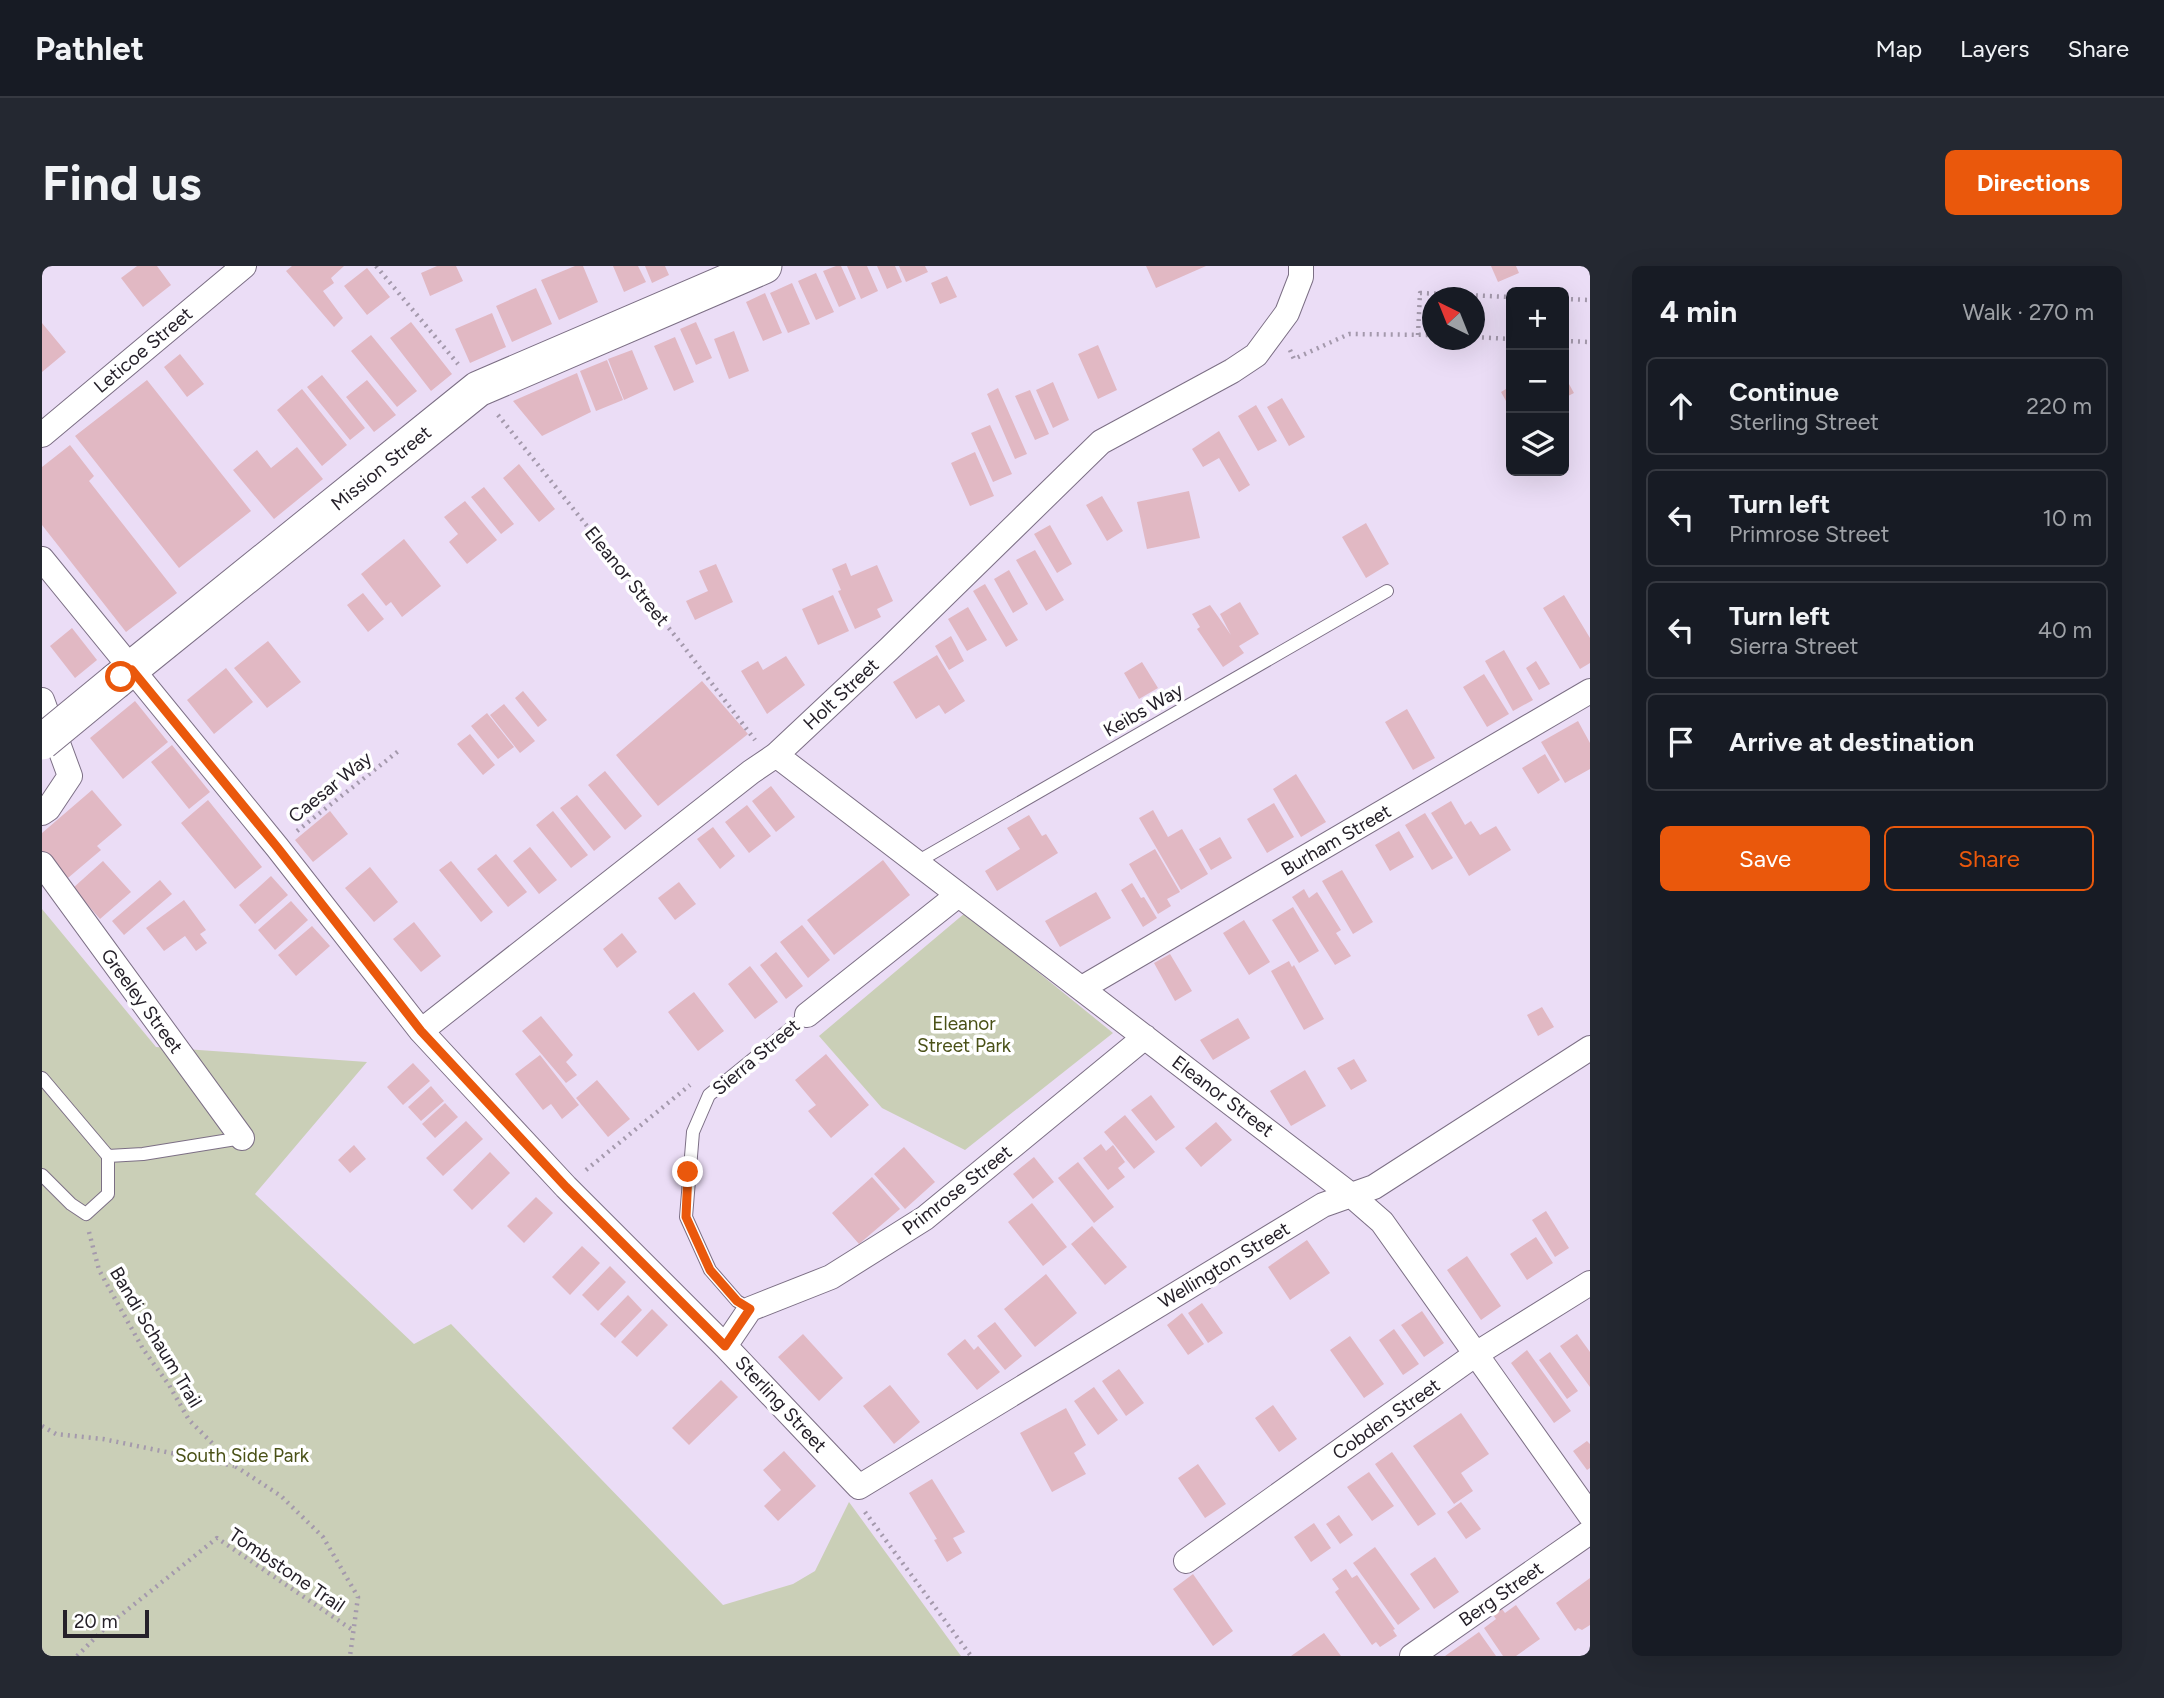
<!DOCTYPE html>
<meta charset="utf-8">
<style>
:root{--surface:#171b24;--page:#242831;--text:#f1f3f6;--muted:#9ea1a6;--line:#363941;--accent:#ea580c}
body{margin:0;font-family:Figtree,sans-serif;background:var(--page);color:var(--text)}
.controls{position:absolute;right:21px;top:21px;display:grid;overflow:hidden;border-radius:10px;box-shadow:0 7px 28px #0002}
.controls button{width:63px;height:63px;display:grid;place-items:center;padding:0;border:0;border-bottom:2px solid var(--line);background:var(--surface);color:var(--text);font:35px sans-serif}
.compass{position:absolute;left:1380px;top:21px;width:63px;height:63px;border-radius:50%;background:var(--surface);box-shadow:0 7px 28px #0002;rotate:317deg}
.scale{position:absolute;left:21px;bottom:18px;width:86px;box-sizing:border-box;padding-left:7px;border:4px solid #252029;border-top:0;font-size:19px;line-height:24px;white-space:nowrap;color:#252029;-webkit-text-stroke:5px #fff;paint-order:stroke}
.stop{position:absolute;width:21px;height:21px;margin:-16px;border:5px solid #ea580c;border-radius:50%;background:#fff}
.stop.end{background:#ea580c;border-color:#fff;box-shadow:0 2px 7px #0008}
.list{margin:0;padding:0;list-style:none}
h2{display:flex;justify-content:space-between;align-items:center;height:91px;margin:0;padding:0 28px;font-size:30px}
h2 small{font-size:23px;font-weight:400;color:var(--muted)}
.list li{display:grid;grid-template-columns:46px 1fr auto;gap:21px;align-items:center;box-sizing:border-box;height:98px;margin:0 14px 14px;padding:0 14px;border:2px solid var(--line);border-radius:10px}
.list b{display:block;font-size:26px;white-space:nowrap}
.list p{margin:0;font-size:23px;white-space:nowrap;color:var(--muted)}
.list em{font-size:23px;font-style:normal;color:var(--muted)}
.actions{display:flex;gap:14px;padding:21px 28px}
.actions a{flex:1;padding:16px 0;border:2px solid var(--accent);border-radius:10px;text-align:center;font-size:24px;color:var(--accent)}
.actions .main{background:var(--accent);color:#fff}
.icon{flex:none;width:38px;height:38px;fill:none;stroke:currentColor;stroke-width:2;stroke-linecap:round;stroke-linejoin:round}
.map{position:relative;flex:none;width:1548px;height:1390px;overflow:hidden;border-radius:10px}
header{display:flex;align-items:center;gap:42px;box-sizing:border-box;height:98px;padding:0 35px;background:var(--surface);border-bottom:2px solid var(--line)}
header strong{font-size:33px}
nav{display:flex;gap:38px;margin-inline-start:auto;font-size:24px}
.intro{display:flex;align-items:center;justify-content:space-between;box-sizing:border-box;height:168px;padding:0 42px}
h1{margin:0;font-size:49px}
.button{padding:18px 32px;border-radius:10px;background:var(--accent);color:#fff;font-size:24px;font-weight:700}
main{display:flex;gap:42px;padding:0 42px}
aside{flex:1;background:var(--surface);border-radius:10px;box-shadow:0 7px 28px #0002}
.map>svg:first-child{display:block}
.green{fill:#cacfb7}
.building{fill:#e1b8c3}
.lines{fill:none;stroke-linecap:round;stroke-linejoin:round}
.lane-casing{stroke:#7c6f85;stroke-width:14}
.street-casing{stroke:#7c6f85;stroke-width:26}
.secondary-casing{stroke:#7c6f85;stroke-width:37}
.path{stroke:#a499ac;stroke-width:4.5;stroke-dasharray:2 5;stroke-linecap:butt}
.lane{stroke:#fff;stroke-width:12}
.street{stroke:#fff;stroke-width:24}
.secondary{stroke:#fff;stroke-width:35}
.secondary-bridge-casing{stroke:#7c6f85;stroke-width:37;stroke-linecap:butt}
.secondary-bridge{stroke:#fff;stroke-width:35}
.route{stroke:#ea580c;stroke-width:9}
.labels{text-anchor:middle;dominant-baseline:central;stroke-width:7;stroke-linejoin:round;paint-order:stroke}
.street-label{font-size:19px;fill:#252029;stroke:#fff}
.park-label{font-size:19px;fill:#4a5117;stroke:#fff}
</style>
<header>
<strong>Pathlet</strong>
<nav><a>Map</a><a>Layers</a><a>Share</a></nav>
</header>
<div class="intro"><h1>Find us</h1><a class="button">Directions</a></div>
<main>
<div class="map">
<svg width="1548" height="1390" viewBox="0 0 1548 1390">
<rect width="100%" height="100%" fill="#ebddf6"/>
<path class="green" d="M0,643L114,781L325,796L213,928L372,1078L409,1058L681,1339L751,1318L773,1305L807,1236L919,1390H0Z
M923,647L1071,767L923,884L840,842L777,770Z"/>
<path class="building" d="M95,0H115L129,19L101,41L79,12Z
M250,0H302L289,12L292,17L281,25L301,52L292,61L244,5Z
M395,0H414L421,15L388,30L379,7Z
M533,0H541L556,36L517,54L499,14Z
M571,0H596L604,16L582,26Z
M603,0H623L627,9L610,17Z
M794,0H799L814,33L797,41L781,5Z
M805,0H825L836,25L819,33Z
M835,0H853L860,16L845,23Z
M857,0H883L886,6L864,16Z
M1104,0H1164L1114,22Z
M1449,0H1474L1477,7L1456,16Z
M325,2L348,31L325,49L302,20Z
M774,7L792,46L774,54L756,15Z
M905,10L915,31L898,38L889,17Z
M750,17L768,58L746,67L728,27Z
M494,22L510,58L470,76L454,40Z
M723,27L740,67L721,75L704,36Z
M450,47L464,81L428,97L413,63Z
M369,56L410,108L389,125L348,72Z
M654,56L670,92L654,99L638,63Z
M0,57L24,86L0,106Z
M692,65L707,105L687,113L672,73Z
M329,69L375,125L355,141L309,85Z
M633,71L652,116L632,125L612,80Z
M1056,79L1075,124L1056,133L1036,88Z
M590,84L606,123L582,134L566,93Z
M138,88L162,118L145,131L122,101Z
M565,94L581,134L554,145L538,105Z
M535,107L549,146L500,170L471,135Z
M280,109L323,162L308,174L265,121Z
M1522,109L1532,127L1522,132Z
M105,114L209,245L137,302L33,170Z
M325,114L354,149L332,166L304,131Z
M1011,116L1027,154L1011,162L994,124Z
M1469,120V144L1459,126Z
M956,122L985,188L973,193L945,128Z
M260,123L305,179L280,200L235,144Z
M988,124L1007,168L993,174L973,130Z
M1240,132L1263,171L1247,180L1225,141Z
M1214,139L1235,175L1216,185L1196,150Z
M948,159L970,208L951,216L929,167Z
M1177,165L1208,219L1197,226L1177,192L1161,201L1150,183Z
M28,179L52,210L47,215L135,327L84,366L0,259V201Z
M255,181L281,213L232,253L191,204L215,184L229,202Z
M933,186L952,230L928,240L909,197Z
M477,198L513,243L497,256L461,212Z
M442,221L472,258L459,268L429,231Z
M1147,225L1158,272L1105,283L1095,236Z
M1060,230L1081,265L1065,275L1044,239Z
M423,235L455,274L425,298L407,276L416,268L402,251Z
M1324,257L1347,298L1324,312L1300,271Z
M1008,259L1030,298L1015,307L992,268Z
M362,273L399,320L360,351L349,336L344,340L319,308Z
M993,284L1022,334L1004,345L974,294Z
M804,297L809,310L835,299L851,335L835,343L839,351L813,363L796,325L799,324L790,303Z
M674,298L691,336L653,354L644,335L666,325L657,305Z
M967,304L986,338L971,347L952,313Z
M943,318L976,374L964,381L931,325Z
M321,327L342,353L326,366L305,339Z
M791,329L807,365L776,379L760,343Z
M1522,329L1548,372V397L1538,403L1501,342Z
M1198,336L1217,368L1197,380L1202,387L1181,401L1155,363L1158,361L1150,348L1168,339L1189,369L1178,348Z
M926,341L945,374L925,385L906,353Z
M30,362L55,394L33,412L8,380Z
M909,370L922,395L907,404L893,380Z
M226,375L259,416L225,442L192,402Z
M1462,384L1491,434L1471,445L1443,395Z
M895,389L923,435L903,448L897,439L874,453L851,416Z
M744,390L763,419L725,448L699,405L716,395L721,404Z
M1494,395L1508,418L1497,424L1484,402Z
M1100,396L1116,422L1097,433L1082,407Z
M184,402L211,436L172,468L145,434Z
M1442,408L1467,448L1445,461L1421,421Z
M660,415L706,468L616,540L574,489Z
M481,425L505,454L496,461L473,432Z
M93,435L126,476L81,513L48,472Z
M462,438L493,475L478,487L448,449Z
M1365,443L1393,492L1371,504L1343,456Z
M445,447L472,481L456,493L429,460Z
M1536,455L1548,477V503L1523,517L1499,476Z
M428,468L453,499L441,509L415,478Z
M130,479L168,526L147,543L109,496Z
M1503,488L1518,514L1496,528L1480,502Z
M563,505L600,550L583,564L546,519Z
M1254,508L1284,556L1259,571L1231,523Z
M729,520L753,551L734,566L710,535Z
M50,524L80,559L55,580L59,584L20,617L0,593V567Z
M535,529L569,571L552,585L518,542Z
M166,534L220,601L193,623L139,557Z
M1409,535L1423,559L1429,555L1438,569L1454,560L1469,584L1427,610L1389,547Z
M1232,537L1252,571L1225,587L1205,553Z
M705,539L729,570L707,587L683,556Z
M1111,544L1126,571L1140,563L1166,608L1139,624L1097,552Z
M288,545L306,568L271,596L253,574Z
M511,545L546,589L529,602L494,559Z
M1383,547L1411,592L1390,604L1363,559Z
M987,549L1000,570L1004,568L1016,587L955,625L943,605L978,583L965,562Z
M671,561L693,590L678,603L655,573Z
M1357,565L1372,591L1348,605L1333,579Z
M1178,571L1190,592L1169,604L1157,583Z
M488,581L515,614L497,628L471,595Z
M1113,583L1138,626L1125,633L1129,640L1116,648L1087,598Z
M454,588L485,626L466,641L435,603Z
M841,594L868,629L792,689L765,654Z
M61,595L89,626L58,653L31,622Z
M409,595L451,646L439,656L397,604Z
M328,601L356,636L332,656L303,622Z
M1300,604L1331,656L1311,668L1280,615Z
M229,610L246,629L213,658L197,639Z
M118,614L130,628L82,669L70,655Z
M637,616L654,638L633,654L616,632Z
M1090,617L1099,632L1102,631L1115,652L1101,661L1079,624Z
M1262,623L1267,632L1275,626L1299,664L1294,667L1309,690L1293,699L1250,631Z
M1054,626L1069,652L1018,681L1003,655Z
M142,634L164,664L158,668L165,677L154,685L143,670L122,685L104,662Z
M249,635L266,654L233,684L216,664Z
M1251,641L1277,685L1257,697L1230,654Z
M1202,654L1228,696L1207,709L1181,667Z
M372,656L399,690L379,706L351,673Z
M760,659L788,694L766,712L738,676Z
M270,660L288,680L254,710L236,689Z
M580,667L595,686L575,702L561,683Z
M734,686L761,720L744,733L718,699Z
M1128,688L1150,725L1133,735L1112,697Z
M1247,695L1250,701L1252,699L1282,753L1262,764L1229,705Z
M708,700L736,736L713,753L686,718Z
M652,726L682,765L656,785L626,746Z
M1500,741L1512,761L1496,770L1485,749Z
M499,750L531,789L524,796L535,809L524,817L480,765Z
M1196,752L1208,772L1171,794L1158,774Z
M784,788L827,839L789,872L766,845L774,839L753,814Z
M498,789L537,839L520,853L509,838L501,844L473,808Z
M1312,793L1325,815L1309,824L1295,802Z
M371,797L388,815L361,839L345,821Z
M1263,804L1284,840L1249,860L1228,825Z
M555,814L588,853L566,871L534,832Z
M389,820L402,835L379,855L366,841Z
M1109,829L1133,861L1114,875L1089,844Z
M403,837L416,851L393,872L380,858Z
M1083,849L1113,886L1092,903L1062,866Z
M424,855L441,873L401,910L384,892Z
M1174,856L1190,874L1159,901L1143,882Z
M1059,878L1064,885L1071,879L1083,896L1076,902L1083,911L1066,924L1041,892Z
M312,879L324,893L308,907L296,894Z
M862,881L893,916L863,943L832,908Z
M448,886L468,907L430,944L411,924Z
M992,891L1012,916L991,933L971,908Z
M1036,896L1072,941L1052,957L1016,912Z
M830,911L858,943L817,978L790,947Z
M494,931L511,947L482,977L465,960Z
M990,937L1025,981L1001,1000L966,956Z
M1504,945L1527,982L1513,991L1490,954Z
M1050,960L1085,1001L1063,1019L1029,978Z
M1494,971L1511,997L1485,1014L1468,988Z
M1265,974L1288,1007L1248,1034L1226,1001Z
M540,980L558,997L528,1029L510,1011Z
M1425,990L1459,1040L1439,1054L1405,1004Z
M568,1000L584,1016L556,1045L540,1029Z
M1004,1008L1035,1047L993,1081L962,1043Z
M586,1029L600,1044L573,1072L558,1058Z
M1160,1037L1181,1067L1166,1077L1146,1047Z
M610,1043L626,1059L595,1091L579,1076Z
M1380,1045L1402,1077L1382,1091L1359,1059Z
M1140,1047L1162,1078L1146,1089L1125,1059Z
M953,1056L980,1090L963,1104L935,1070Z
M1352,1063L1377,1098L1361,1109L1337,1074Z
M761,1068L801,1112L777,1135L736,1091Z
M1535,1068L1548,1086V1121L1518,1080Z
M1308,1070L1342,1118L1322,1132L1288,1084Z
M923,1073L932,1084L936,1080L958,1106L935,1124L905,1088Z
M1485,1084L1529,1145L1512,1157L1469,1097Z
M1508,1086L1536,1125L1525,1133L1497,1094Z
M1077,1103L1102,1137L1084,1150L1060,1115Z
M679,1114L696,1131L647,1179L630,1162Z
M848,1119L878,1156L852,1178L821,1140Z
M1052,1121L1076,1154L1056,1169L1032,1135Z
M1231,1139L1255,1173L1237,1186L1213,1152Z
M1024,1142L1044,1179L1032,1187L1044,1208L1010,1226L978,1167Z
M1419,1147L1447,1188L1419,1207L1431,1225L1412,1238L1371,1180Z
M1545,1175L1548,1178V1202L1545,1204L1531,1185Z
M742,1185L774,1220L736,1255L722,1240L739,1224L721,1204Z
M1350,1186L1394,1248L1376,1260L1333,1198Z
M1156,1198L1184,1238L1163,1252L1136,1212Z
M1327,1206L1352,1240L1330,1255L1305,1221Z
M890,1213L923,1266L911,1272L920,1287L905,1296L892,1274L895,1273L867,1227Z
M1419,1236L1439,1263L1424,1273L1405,1246Z
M1297,1249L1311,1269L1298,1278L1284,1258Z
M1272,1257L1289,1282L1269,1296L1252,1271Z
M1333,1281L1378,1343L1356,1359L1311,1297Z
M1393,1291L1417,1326L1392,1343L1368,1308Z
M1304,1303L1310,1312L1315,1309L1353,1363L1351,1364L1355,1370L1338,1381L1334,1376L1330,1379L1293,1326L1297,1323L1290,1313Z
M1151,1308L1191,1365L1171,1380L1131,1323Z
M1548,1312V1359L1540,1364L1536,1362L1533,1365L1514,1337Z
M1474,1339L1498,1373L1474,1390H1461L1442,1362L1454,1353L1451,1349L1460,1343L1463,1347Z
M1437,1366L1454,1390H1403Z
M1282,1367L1299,1390H1249Z"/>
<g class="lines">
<g class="lane-casing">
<path id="lane" d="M875,596L1345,325
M0,812L66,890V928L44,948L29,938L0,909
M66,890L101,888L200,872
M708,1043L695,1035L668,1004L644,951L651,866L667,829L765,749"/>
</g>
<g class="street-casing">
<path id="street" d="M0,169L202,0
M0,293L235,581L379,765L524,921L683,1080L817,1221L1281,939L1332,921L1548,782
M0,434L28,510L6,543L0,547
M734,489L1309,929L1340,956L1548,1249
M0,598L200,872
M1040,722L1548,425
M765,749L916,629
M379,765L709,506L734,489L847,383L1059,176L1190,105L1214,89L1245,47L1259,11V0
M683,1080L708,1043L789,1011L883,952L1103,771
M1144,1295L1434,1088L1548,1017
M1370,1390L1548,1266"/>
</g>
<g class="secondary-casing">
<path id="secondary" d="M74,415L436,123L722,0"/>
</g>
<path class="path" d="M334,0L416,98
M1522,33L1548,34
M1376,69L1378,27L1469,31
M1433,71L1469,73
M1522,75L1548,76
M1248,84L1252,93L1307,68L1391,69
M456,149L642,381L713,474
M255,565L359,483
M544,904L648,819
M47,966L57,1004L101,1083L127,1119L147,1154L193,1200L239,1230L281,1271L316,1331L308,1390
M0,1160L14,1168L61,1173L192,1200
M823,1246L929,1390
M35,1390L65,1360L175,1272L312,1365"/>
<use href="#lane" class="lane"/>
<use href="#street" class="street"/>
<use href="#secondary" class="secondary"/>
<g class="secondary-bridge-casing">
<path id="secondary-bridge" d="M0,476L74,415"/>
</g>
<use href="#secondary-bridge" class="secondary-bridge"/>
</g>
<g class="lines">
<path class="route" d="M79,411L90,404L235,581L379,765L524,921L683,1080L708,1043L695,1035L668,1004L644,951L646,906"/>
</g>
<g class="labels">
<g class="street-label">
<text transform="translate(101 84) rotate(-40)">Leticoe Street</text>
<text transform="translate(339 202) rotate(-39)">Mission Street</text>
<text transform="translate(585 310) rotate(51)">Eleanor Street</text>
<text transform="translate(799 428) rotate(-43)">Holt Street</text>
<text transform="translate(1101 444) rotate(-30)">Keibs Way</text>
<text transform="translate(288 521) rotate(-39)">Caesar Way</text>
<text transform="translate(1294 574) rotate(-30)">Burham Street</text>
<text transform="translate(100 735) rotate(54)">Greeley Street</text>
<text transform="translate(714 791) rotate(-40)">Sierra Street</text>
<text transform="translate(1181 830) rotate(37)">Eleanor Street</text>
<text transform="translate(915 924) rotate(-38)">Primrose Street</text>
<text transform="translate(1182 999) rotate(-31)">Wellington Street</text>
<text transform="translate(114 1071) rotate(59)">Bandi Schaum Trail</text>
<text transform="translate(739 1138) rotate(47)">Sterling Street</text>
<text transform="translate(1344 1153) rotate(-35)">Cobden Street</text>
<text transform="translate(245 1304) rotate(34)">Tombstone Trail</text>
<text transform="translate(1459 1328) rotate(-35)">Berg Street</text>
</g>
<g class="park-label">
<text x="922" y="757">Eleanor<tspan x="922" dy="22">Street Park</tspan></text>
<text x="200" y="1189">South Side Park</text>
</g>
</g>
</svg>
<div class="controls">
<button>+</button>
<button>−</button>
<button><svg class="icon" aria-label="layers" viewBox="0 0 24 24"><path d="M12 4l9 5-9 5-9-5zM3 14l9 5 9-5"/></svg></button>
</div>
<svg class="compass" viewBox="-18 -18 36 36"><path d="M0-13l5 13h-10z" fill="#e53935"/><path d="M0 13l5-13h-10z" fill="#9ea1a6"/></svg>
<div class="scale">20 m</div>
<div class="stop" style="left:79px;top:411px"></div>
<div class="stop end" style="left:646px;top:906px"></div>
</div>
<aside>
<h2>4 min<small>Walk · 270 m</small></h2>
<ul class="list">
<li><svg class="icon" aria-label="ahead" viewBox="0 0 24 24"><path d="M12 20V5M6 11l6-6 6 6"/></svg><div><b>Continue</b><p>Sterling Street</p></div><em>220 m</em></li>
<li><svg class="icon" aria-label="left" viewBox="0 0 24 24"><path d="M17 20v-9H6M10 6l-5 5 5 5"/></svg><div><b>Turn left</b><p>Primrose Street</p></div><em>10 m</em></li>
<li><svg class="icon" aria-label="left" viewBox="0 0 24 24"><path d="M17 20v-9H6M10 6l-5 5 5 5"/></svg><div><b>Turn left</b><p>Sierra Street</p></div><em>40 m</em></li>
<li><svg class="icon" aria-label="arrive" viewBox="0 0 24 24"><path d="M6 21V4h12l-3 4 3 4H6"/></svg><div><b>Arrive at destination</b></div></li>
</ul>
<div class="actions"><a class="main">Save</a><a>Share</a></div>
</aside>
</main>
